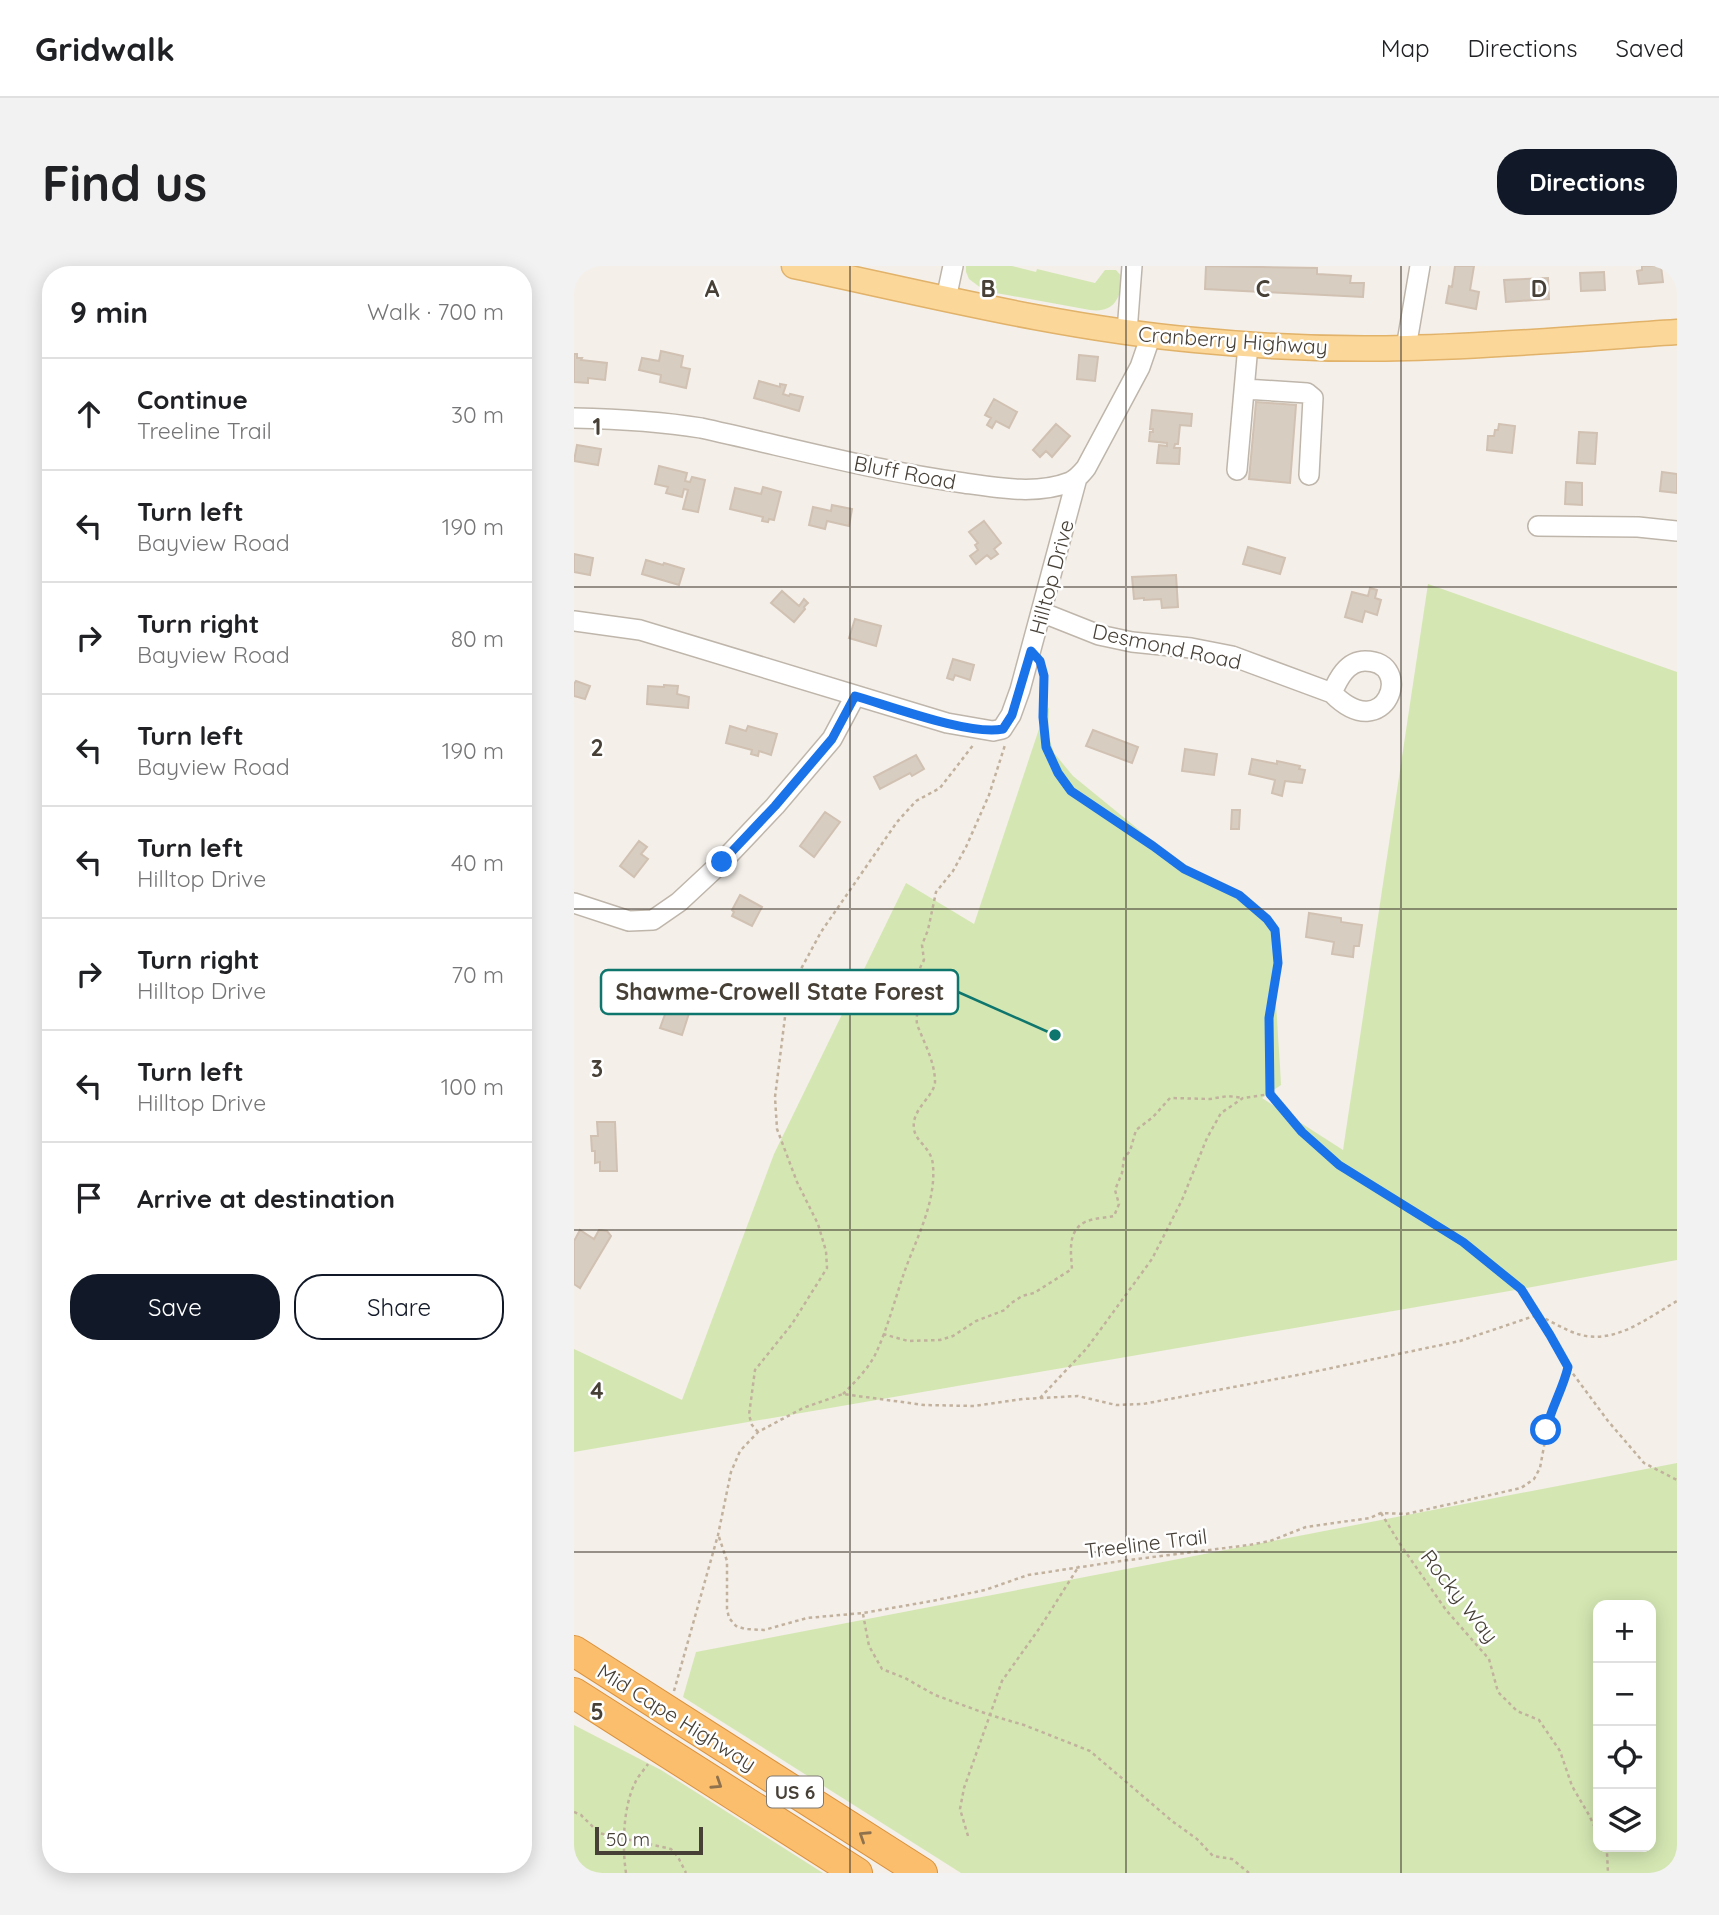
<!DOCTYPE html>
<meta charset="utf-8">
<style>
:root{--surface:#fff;--page:#f2f2f2;--text:#202124;--muted:#757577;--line:#e0e0e0;--accent:#111827}
body{margin:0;font-family:Quicksand,sans-serif;background:var(--page);color:var(--text)}
.controls{position:absolute;right:21px;bottom:21px;display:grid;overflow:hidden;border-radius:14px;box-shadow:0 4px 18px #0003}
.controls button{width:63px;height:63px;display:grid;place-items:center;padding:0;border:0;border-bottom:2px solid var(--line);background:var(--surface);color:var(--text);font:35px sans-serif}
.scale{position:absolute;left:21px;bottom:18px;width:108px;box-sizing:border-box;padding-left:7px;border:4px solid #474037;border-top:0;font-size:19px;line-height:24px;white-space:nowrap;color:#474037;-webkit-text-stroke:5px #fff;paint-order:stroke}
.stop{position:absolute;width:21px;height:21px;margin:-16px;border:5px solid #1a73e8;border-radius:50%;background:#fff}
.stop.end{background:#1a73e8;border-color:#fff;box-shadow:0 2px 7px #0008}
.list{margin:0;padding:0;list-style:none}
h2{display:flex;justify-content:space-between;align-items:center;height:91px;margin:0;padding:0 28px;font-size:30px}
h2 small{font-size:23px;font-weight:400;color:var(--muted)}
.list li{display:grid;grid-template-columns:46px 1fr auto;gap:21px;align-items:center;box-sizing:border-box;height:112px;padding:0 28px;border-top:2px solid var(--line)}
.list b{display:block;font-size:26px;white-space:nowrap}
.list p{margin:0;font-size:23px;white-space:nowrap;color:var(--muted)}
.list em{font-size:23px;font-style:normal;color:var(--muted)}
.actions{display:flex;gap:14px;padding:21px 28px}
.actions a{flex:1;padding:16px 0;border:2px solid var(--accent);border-radius:28px;text-align:center;font-size:24px;color:var(--accent)}
.actions .main{background:var(--accent);color:#fff}
.icon{flex:none;width:38px;height:38px;fill:none;stroke:currentColor;stroke-width:2;stroke-linecap:round;stroke-linejoin:round}
.map{position:relative;flex:none;width:1103px;height:1607px;overflow:hidden;border-radius:28px}
header{display:flex;align-items:center;gap:42px;box-sizing:border-box;height:98px;padding:0 35px;background:var(--surface);border-bottom:2px solid var(--line)}
header strong{font-size:33px}
nav{display:flex;gap:38px;margin-inline-start:auto;font-size:24px}
.intro{display:flex;align-items:center;justify-content:space-between;box-sizing:border-box;height:168px;padding:0 42px}
h1{margin:0;font-size:49px}
.button{padding:18px 32px;border-radius:28px;background:var(--accent);color:#fff;font-size:24px;font-weight:700}
main{display:flex;gap:42px;padding:0 42px}
aside{flex:1;background:var(--surface);border-radius:28px;box-shadow:0 4px 18px #0003}
.map>svg:first-child{display:block}
.green{fill:#d4e7b2;fill-rule:evenodd}
.building{fill:#d8cdc1;stroke:#d0c1b2;stroke-width:2}
.lines{fill:none;stroke-linecap:round;stroke-linejoin:round}
.minor-casing{stroke:#bfb6ab;stroke-width:22}
.major-casing{stroke:#e1b269;stroke-width:27}
.highway-casing{stroke:#da913c;stroke-width:32}
.path{stroke:#c1b19d;stroke-width:2.5;stroke-dasharray:3.5 3.5;stroke-linecap:butt}
.minor{stroke:#fff;stroke-width:19}
.major{stroke:#fcd79a;stroke-width:24}
.highway{stroke:#fabe6d;stroke-width:30}
.oneway{stroke:#8f724d}
.route{stroke:#1a73e8;stroke-width:9}
.grid{fill:none;stroke:#474037;stroke-width:2;stroke-opacity:0.55}
.labels{text-anchor:middle;dominant-baseline:central;stroke-width:5;stroke-linejoin:round;paint-order:stroke}
.shield{fill:#fff;stroke:#7e7973;stroke-width:2}
.shield-label{font-size:19px;font-weight:bold;fill:#474037}
.street-label{font-size:21px;fill:#474037;stroke:#fff}
.grid-label{font-size:23px;text-anchor:middle;font-weight:bold;fill:#474037;stroke:#fff;stroke-width:5;stroke-linejoin:round;paint-order:stroke}
.leader{fill:none;stroke:#0f766e;stroke-width:2.5}
.callout-dot{fill:#0f766e;stroke:#fff;stroke-width:2.5}
.callout{fill:#fff;stroke:#0f766e;stroke-width:2.5}
.callout-label{font-size:23px;text-anchor:middle;font-weight:bold;fill:#474037}
</style>
<header>
<strong>Gridwalk</strong>
<nav><a>Map</a><a>Directions</a><a>Saved</a></nav>
</header>
<div class="intro"><h1>Find us</h1><a class="button">Directions</a></div>
<main>
<aside>
<h2>9 min<small>Walk · 700 m</small></h2>
<ul class="list">
<li><svg class="icon" aria-label="ahead" viewBox="0 0 24 24"><path d="M12 20V5M6 11l6-6 6 6"/></svg><div><b>Continue</b><p>Treeline Trail</p></div><em>30 m</em></li>
<li><svg class="icon" aria-label="left" viewBox="0 0 24 24"><path d="M17 20v-9H6M10 6l-5 5 5 5"/></svg><div><b>Turn left</b><p>Bayview Road</p></div><em>190 m</em></li>
<li><svg class="icon" aria-label="right" viewBox="0 0 24 24"><path d="M7 20v-9h11M14 6l5 5-5 5"/></svg><div><b>Turn right</b><p>Bayview Road</p></div><em>80 m</em></li>
<li><svg class="icon" aria-label="left" viewBox="0 0 24 24"><path d="M17 20v-9H6M10 6l-5 5 5 5"/></svg><div><b>Turn left</b><p>Bayview Road</p></div><em>190 m</em></li>
<li><svg class="icon" aria-label="left" viewBox="0 0 24 24"><path d="M17 20v-9H6M10 6l-5 5 5 5"/></svg><div><b>Turn left</b><p>Hilltop Drive</p></div><em>40 m</em></li>
<li><svg class="icon" aria-label="right" viewBox="0 0 24 24"><path d="M7 20v-9h11M14 6l5 5-5 5"/></svg><div><b>Turn right</b><p>Hilltop Drive</p></div><em>70 m</em></li>
<li><svg class="icon" aria-label="left" viewBox="0 0 24 24"><path d="M17 20v-9H6M10 6l-5 5 5 5"/></svg><div><b>Turn left</b><p>Hilltop Drive</p></div><em>100 m</em></li>
<li><svg class="icon" aria-label="arrive" viewBox="0 0 24 24"><path d="M6 21V4h12l-3 4 3 4H6"/></svg><div><b>Arrive at destination</b></div></li>
</ul>
<div class="actions"><a class="main">Save</a><a>Share</a></div>
</aside>
<div class="map">
<svg width="1103" height="1607" viewBox="0 0 1103 1607">
<rect width="100%" height="100%" fill="#f4efe9"/>
<path class="green" d="M392,0H438L462,6L463,3L521,17L531,4H542L549,12C546,33 540,47 516,44L411,25L395,13L392,6Z
M854,318L1103,406V994L947,1023L0,1186V1083L108,1134L200,888L332,617L400,658L469,451L475,441L474,468L480,487L499,510L608,599L651,624L674,642L699,657C702,689 700,721 703,752C704,774 706,796 707,819L688,832L769,884Z
M1103,1197V1607H387L109,1431L122,1386ZM1024,1339H1077V1581H1024Z
M0,1459L87,1504L249,1607H0Z"/>
<path class="building" d="M632,0L743,2V8L777,10L776,17H790L789,31L631,23Z
M881,0H900L896,24L905,26L902,43L872,37L875,20L878,21Z
M1068,0H1087L1089,16L1065,18L1063,5L1068,4Z
M1030,6L1031,24L1007,25L1006,7Z
M974,12L975,33L932,36L930,14Z
M87,85L109,90L107,101L116,103L112,122L86,116L87,109L65,104L68,92L85,95Z
M0,88H3V92H8L7,94L33,97L31,114L14,112V117L0,116Z
M505,89L524,91L521,115L503,113Z
M185,115L206,121V118L212,119L209,128L215,130L216,128L229,131L225,145L180,132Z
M420,133L443,146L435,162L422,155L418,162L413,159L417,152L411,149Z
M682,136L722,139L716,217L675,213Z
M578,144L618,148L617,160L606,159L604,178H601L600,182H606L605,198L583,197L585,179L593,180V177L575,175L576,166H579V163H576Z
M482,158L496,170L478,191L472,185L466,191L459,184Z
M925,158L941,160L938,187L913,184L914,170H920L921,164H924Z
M1005,166L1023,167L1021,198L1003,197Z
M3,179L27,183L24,199L0,195Z
M85,200L113,207L111,215L116,216L118,211L131,214L124,246L109,243L114,224L110,223L108,231L92,227L94,221L81,218Z
M1088,206L1103,208V227L1086,225Z
M992,216L1008,217V239L991,238Z
M189,221L207,226L200,254L195,253L194,256L188,255L189,251L156,243L161,222L187,228Z
M258,239L278,243L275,260L253,255L251,263L235,259L239,241L257,245Z
M410,255L427,277L420,283L424,288L417,293L413,289L402,298L396,290L404,284L401,279L404,277L395,266Z
M674,281L711,292L706,308L669,298Z
M0,288L19,292L16,309L0,306Z
M72,294L89,299L90,297L110,303L105,319L68,308Z
M602,309L604,341L588,342L587,333L570,334V332L560,333L558,311Z
M796,322L803,324L801,332L807,334L803,349L791,345L788,356L771,351L778,326L794,330Z
M208,325L225,340L230,333L234,337L230,341L231,343L220,356L197,337Z
M281,353L307,360L302,380L275,372Z
M379,393L400,399L396,414L381,409L379,414L373,412Z
M2,415L16,420L11,433L0,430V418Z
M90,419L104,420L103,428L115,431L114,442L73,438L74,420L90,421Z
M156,460L172,465L174,460L203,468L197,489L185,485L184,490L177,488L178,484L152,477Z
M519,464L564,481L558,497L512,480Z
M611,483L643,488L640,509L608,505Z
M342,489L350,503L338,510L336,507L306,523L300,511Z
M678,493L703,498V495L726,500L725,503L731,504L728,517L711,515L708,530L698,527L701,514L675,508Z
M658,544H666L665,563H657Z
M251,546L266,556L240,591L226,580Z
M65,575L73,581L67,588L74,593L60,611L46,600Z
M166,629L188,641L178,660L158,650L160,646L158,644Z
M735,647L767,652V656L788,659L785,680H780L779,691L758,688L760,676L732,671Z
M84,726L118,738L108,769L86,762L93,743L79,739Z
M23,856H41L43,905H26V896L21,897V885H18L17,870H24Z
M6,964L20,973L25,964L33,965L37,970L6,1022L0,1018V975Z"/>
<g class="lines">
<g class="minor-casing">
<path id="minor" d="M372,33L379,0
M553,66L558,0
M832,82L846,0
M671,123L733,127L739,132L735,209
M0,152C43,153 84,155 127,162C214,181 301,205 390,217C424,222 463,229 496,216C503,213 507,208 512,202L566,101L577,69
M663,204L674,79
M964,260L1064,261L1103,265
M467,346L525,369L558,376L617,382L658,390L758,427C764,413 773,395 791,395C842,395 812,482 758,427
M0,355L66,364L373,457L419,465L428,463L437,449L446,424L503,212
M0,637L55,655L79,654L105,636L148,596L201,540L258,473L281,430"/>
</g>
<g class="major-casing">
<path id="major" d="M220,0C353,28 486,62 621,74C692,81 763,84 833,82C923,80 1013,72 1103,66"/>
</g>
<g class="highway-casing">
<path id="highway" d="M0,1385L348,1607
M0,1427L283,1607"/>
</g>
<path class="path" d="M469,406L471,424L469,451L472,481L484,507L497,525L579,580L610,603L665,629L693,653L701,664L704,697L695,752V790L696,828L709,844L728,866L765,899L889,977L919,999L947,1023L976,1069L994,1101L1034,1155L1070,1197L1103,1214
M309,1068L334,1075L366,1074L379,1070L402,1055L431,1044L436,1038L448,1030L460,1027L498,1003C497,987 493,965 511,956C519,952 531,952 540,950L545,938L541,924L548,907L550,892L556,885L562,864L579,851L596,832L636,833L654,830L669,832
M269,1128C281,1116 295,1102 302,1087C314,1061 321,1033 330,1007C342,973 362,937 359,900C358,881 342,877 340,863C337,843 360,831 361,816C361,797 351,778 344,761C341,753 344,747 344,740C344,721 340,711 350,694L348,679L354,664L362,626L379,605L392,581L415,529L431,479
M466,1132L513,1082L578,993L608,934L633,872L647,847L669,832L696,828
M184,1166L178,1159L175,1149L181,1104L218,1058L253,1002L252,985L244,958L223,916L203,863L201,831L214,727L247,666L323,556L342,535L366,522L400,478
M807,1247L826,1278L872,1344L915,1393L924,1426L943,1445L965,1454L986,1485L998,1520L1015,1549L1024,1568
M145,1271L153,1295V1343L155,1352L162,1360L171,1363L190,1364L233,1352L289,1347L358,1335L411,1324L454,1309L547,1295L675,1279L696,1275L732,1261L796,1252L807,1247L832,1248L947,1222L960,1213L966,1202L975,1153L991,1114L994,1101
M289,1348L295,1380L308,1403L331,1412L361,1429L416,1449L450,1459L516,1485L598,1555L623,1573L639,1590L658,1593L675,1607
M100,1425L144,1269L157,1206L166,1185L184,1166L229,1142L269,1128L350,1139L400,1140L449,1133L504,1130L542,1139L569,1138L729,1108L886,1075L963,1049C975,1054 986,1061 998,1066C1037,1082 1070,1054 1103,1035
M0,1546L7,1549L25,1567L97,1583L104,1591L112,1607
M394,1570L386,1543L390,1522L428,1415L467,1360L505,1300
M1030,1581L1033,1587L1034,1607
M52,1607C48,1581 49,1541 61,1517C64,1510 70,1504 74,1498"/>
<use href="#minor" class="minor"/>
<use href="#major" class="major"/>
<use href="#highway" class="highway"/>
</g>
<defs><path id="oneway-chevron" d="M-2-3.5L2.5 0L-2 3.5" fill="none" stroke-width="1.6" stroke-linecap="round" stroke-linejoin="round" transform="scale(1.75)"/></defs>
<g class="oneway">
<use href="#oneway-chevron" transform="translate(143 1518) rotate(33)"/>
<use href="#oneway-chevron" transform="translate(290 1570) rotate(-147)"/>
</g>
<g class="lines">
<path class="route" d="M148,596L201,540L258,473L281,430C316,440 396,470 429,463L438,449L457,385L466,395L470,410L469,451L472,481L484,507L497,525L579,580L610,603L665,629L693,653L701,664L704,697L695,752L696,828L728,866L765,899L889,976L947,1023L976,1069L994,1101C989,1123 977,1142 972,1164"/>
</g>
<path class="grid" d="M276,0V1607M552,0V1607M827,0V1607M0,321H1103M0,643H1103M0,964H1103M0,1286H1103"/>
<g class="labels">
<rect class="shield" x="193" y="1510.5" width="56" height="31" rx="5"/>
<g class="shield-label">
<text x="221" y="1526">US 6</text>
</g>
<g class="street-label">
<text transform="translate(659 74) rotate(4)">Cranberry Highway</text>
<text transform="translate(331 206) rotate(11)">Bluff Road</text>
<text transform="translate(477 311) rotate(-75)">Hilltop Drive</text>
<text transform="translate(593 380) rotate(12)">Desmond Road</text>
<text transform="translate(572 1277) rotate(-7)">Treeline Trail</text>
<text transform="translate(886 1330) rotate(52)">Rocky Way</text>
<text transform="translate(103 1451) rotate(32)">Mid Cape Highway</text>
</g>
</g>
<g class="grid-label">
<text x="138" y="31">A</text>
<text x="414" y="31">B</text>
<text x="689" y="31">C</text>
<text x="965" y="31">D</text>
<text x="23" y="169">1</text>
<text x="23" y="490">2</text>
<text x="23" y="811">3</text>
<text x="23" y="1133">4</text>
<text x="23" y="1454">5</text>
</g>
<path class="leader" d="M481 769L384 726"/>
<circle class="callout-dot" cx="481" cy="769" r="7"/>
<rect class="callout" x="27" y="704" width="357" height="44" rx="7"/>
<g class="callout-label">
<text x="206" y="734">Shawme-Crowell State Forest</text>
</g>
</svg>
<div class="controls">
<button>+</button>
<button>−</button>
<button><svg class="icon" aria-label="locate" viewBox="0 0 24 24"><circle cx="12" cy="12" r="6"/><path d="M12 2v4M12 18v4M2 12h4M18 12h4"/></svg></button>
<button><svg class="icon" aria-label="layers" viewBox="0 0 24 24"><path d="M12 4l9 5-9 5-9-5zM3 14l9 5 9-5"/></svg></button>
</div>
<div class="scale">50 m</div>
<div class="stop" style="left:972px;top:1164px"></div>
<div class="stop end" style="left:148px;top:596px"></div>
</div>
</main>
